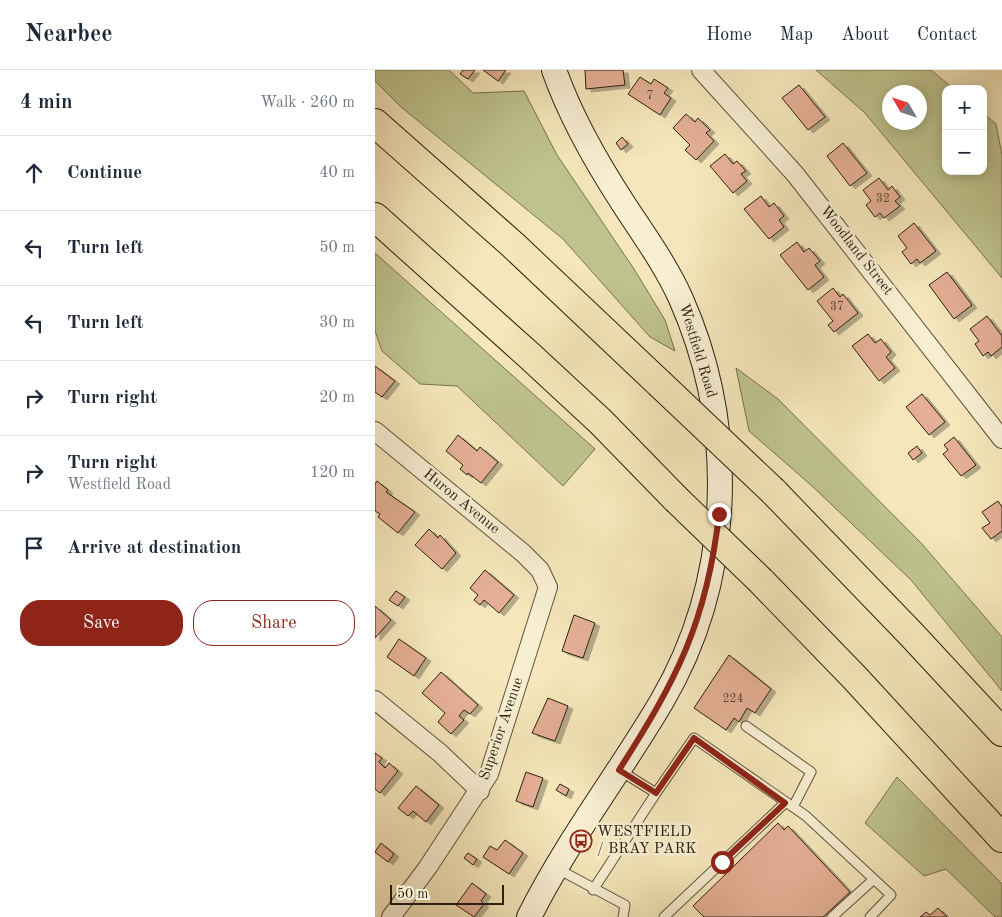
<!DOCTYPE html>
<meta charset="utf-8">
<style>
:root{--surface:#fff;--page:#f6f6f7;--text:#1f2937;--muted:#747a83;--line:#e0e1e3;--accent:#8f2418}
body{margin:0;font-family:"Old Standard TT",serif;background:var(--page);color:var(--text)}
.controls{position:absolute;right:15px;top:15px;display:grid;overflow:hidden;border-radius:10px;box-shadow:0 2px 12px #0003}
.controls button{width:45px;height:45px;display:grid;place-items:center;padding:0;border:0;border-bottom:1px solid var(--line);background:var(--surface);color:var(--text);font:25px sans-serif}
.compass{position:absolute;left:507px;top:15px;width:45px;height:45px;border-radius:50%;background:var(--surface);box-shadow:0 2px 12px #0003;rotate:309deg}
.scale{position:absolute;left:15px;bottom:12px;width:114px;box-sizing:border-box;padding-left:5px;border:2px solid #2b2011;border-top:0;font-size:14px;line-height:18px;white-space:nowrap;color:#2b2011;-webkit-text-stroke:4px #f8efd3;paint-order:stroke}
.stop{position:absolute;width:15px;height:15px;margin:-11px;border:4px solid #8f2418;border-radius:50%;background:#fff}
.stop.end{background:#8f2418;border-color:#fff;box-shadow:0 1px 5px #0008}
.list{margin:0;padding:0;list-style:none}
h2{display:flex;justify-content:space-between;align-items:center;height:65px;margin:0;padding:0 20px;font-size:21px}
h2 small{font-size:16px;font-weight:400;color:var(--muted)}
.list li{display:grid;grid-template-columns:32px 1fr auto;gap:15px;align-items:center;box-sizing:border-box;height:75px;padding:0 20px;border-top:1px solid var(--line)}
.list b{display:block;font-size:19px;white-space:nowrap}
.list p{margin:0;font-size:16px;white-space:nowrap;color:var(--muted)}
.list em{font-size:16px;font-style:normal;color:var(--muted)}
.actions{display:flex;gap:10px;padding:15px 20px}
.actions a{flex:1;padding:11px 0;border:1px solid var(--accent);border-radius:20px;text-align:center;font-size:18px;color:var(--accent)}
.actions .main{background:var(--accent);color:#fff}
.icon{flex:none;width:28px;height:28px;fill:none;stroke:currentColor;stroke-width:2;stroke-linecap:round;stroke-linejoin:round}
.map{position:relative;flex:none;width:627px;height:847px;overflow:hidden}
header{display:flex;align-items:center;gap:30px;box-sizing:border-box;height:70px;padding:0 25px;background:var(--surface);border-bottom:1px solid var(--line)}
header strong{font-size:24px}
nav{display:flex;gap:28px;margin-inline-start:auto;font-size:18px}
main{display:flex}
aside{flex:1;background:var(--surface)}
.map>svg:first-child{display:block}
.green{fill:#bfc48e;stroke:#757250;fill-rule:evenodd}
.building{fill:#e4af96;stroke:#2b2011;filter:url(#shadow)}
.lines{fill:none;stroke-linecap:round;stroke-linejoin:round}
.service-casing{stroke:#5e523c;stroke-width:11}
.minor-casing{stroke:#5e523c;stroke-width:20}
.secondary-casing{stroke:#2b2011;stroke-width:26}
.motorway-casing{stroke:#2b2011;stroke-width:30}
.service{stroke:#f8efd3;stroke-width:9}
.minor{stroke:#f8efd3;stroke-width:18}
.secondary{stroke:#f8efd3;stroke-width:24}
.motorway{stroke:#f5e7bb;stroke-width:28}
.motorway-bridge-casing{stroke:#2b2011;stroke-width:30;stroke-linecap:butt}
.motorway-bridge{stroke:#f5e7bb;stroke-width:28}
.route{stroke:#8f2418;stroke-width:6}
.labels{text-anchor:middle;dominant-baseline:central;stroke-width:5;stroke-linejoin:round;paint-order:stroke}
.number-label{font-size:12px;fill:#594432}
.street-label{font-size:15px;fill:#2b2011;stroke:#f8efd3}
.poi-label{font-size:15px;fill:#2b2011;stroke:#f8efd3;text-anchor:start}
</style>
<header>
<strong>Nearbee</strong>
<nav><a>Home</a><a>Map</a><a>About</a><a>Contact</a></nav>
</header>
<main>
<aside>
<h2>4 min<small>Walk · 260 m</small></h2>
<ul class="list">
<li><svg class="icon" aria-label="ahead" viewBox="0 0 24 24"><path d="M12 20V5M6 11l6-6 6 6"/></svg><div><b>Continue</b></div><em>40 m</em></li>
<li><svg class="icon" aria-label="left" viewBox="0 0 24 24"><path d="M17 20v-9H6M10 6l-5 5 5 5"/></svg><div><b>Turn left</b></div><em>50 m</em></li>
<li><svg class="icon" aria-label="left" viewBox="0 0 24 24"><path d="M17 20v-9H6M10 6l-5 5 5 5"/></svg><div><b>Turn left</b></div><em>30 m</em></li>
<li><svg class="icon" aria-label="right" viewBox="0 0 24 24"><path d="M7 20v-9h11M14 6l5 5-5 5"/></svg><div><b>Turn right</b></div><em>20 m</em></li>
<li><svg class="icon" aria-label="right" viewBox="0 0 24 24"><path d="M7 20v-9h11M14 6l5 5-5 5"/></svg><div><b>Turn right</b><p>Westfield Road</p></div><em>120 m</em></li>
<li><svg class="icon" aria-label="arrive" viewBox="0 0 24 24"><path d="M6 21V4h12l-3 4 3 4H6"/></svg><div><b>Arrive at destination</b></div></li>
</ul>
<div class="actions"><a class="main">Save</a><a>Share</a></div>
</aside>
<div class="map">
<svg width="627" height="847" viewBox="0 0 627 847">
<defs>
<filter id="shadow"><feDropShadow dx="5" dy="3" stdDeviation="0" flood-color="#0004"/></filter>
</defs>
<rect width="100%" height="100%" fill="#f5e7bb"/>
<filter id="stains"><feTurbulence type="fractalNoise" baseFrequency=".004" numOctaves="4"/><feColorMatrix values="0 0 0 0 .2 0 0 0 0 .09 0 0 0 0 .02 0 0 0 .5 -.17"/></filter>
<radialGradient id="worn" r=".72"><stop offset=".6" stop-color="#630" stop-opacity="0"/><stop offset="1" stop-color="#630" stop-opacity=".3"/></radialGradient>
<path class="green" d="M0,0H74L98,23L149,21L182,85L259,199L290,250L300,281L275,267L188,169L26,37L0,11Z
M441,0H556L579,19H571V101H608V43L621,54L627,85V208L490,43ZM544,22V52H514V22Z
M0,183L220,379L188,416L82,316L45,314L7,281L0,261Z
M361,298L403,329L547,474L627,567V621L536,510L437,416L374,361Z
M522,707L627,814V847H620L571,799L549,806L490,753Z"/>
<path class="building" d="M88,0H100L93,9L85,4Z
M108,0H131L123,11Z
M210,0H248L250,15L211,19Z
M265,7L276,14L279,9L293,18L289,23L296,28L285,45L253,24Z
M424,15L450,47L433,60L407,28Z
M311,44L320,52L323,48L335,60L331,63L339,71L321,90L310,80L315,75L298,58Z
M247,67L253,74L246,80L241,73Z
M468,73L492,103L475,116L452,86Z
M350,84L358,94L362,91L371,101L366,104L372,111L358,123L335,96Z
M504,108L513,120L517,116L525,127L520,131L525,136L509,148L505,143L500,147L491,135L496,131L488,120Z
M386,126L394,137L399,133L409,146L404,150L409,157L394,169L369,139Z
M539,153L561,181L545,193L542,189L536,194L527,182L532,178L523,166Z
M422,172L429,182L434,178L445,191L440,195L449,207L433,220L405,185Z
M572,202L597,235L579,249L554,215Z
M458,218L465,227L468,224L483,243L459,262L453,255L458,251L442,231Z
M612,246L627,266V277L616,286L613,282L608,286L600,274L604,271L595,259Z
M493,264L500,273L506,269L516,282L511,287L520,298L504,311L477,276Z
M0,296L20,311L7,327L0,322Z
M547,324L570,352L554,365L531,337Z
M83,365L102,381L105,377L123,392L106,413L93,403L92,405L85,399L88,395L71,381Z
M579,367L601,395L586,406L568,384L573,380L569,375Z
M542,376L547,383L538,390L533,383Z
M2,411L13,420L11,422L40,442L23,463L3,447L5,444L0,441V414Z
M623,431L627,437V461L616,469L607,458L615,453L607,442Z
M54,459L63,468L65,465L81,483L67,499L40,475Z
M110,500L139,525L124,543L109,530L105,535L99,530L103,525L95,518Z
M21,521L30,527L23,536L14,530Z
M0,536L16,550L0,568Z
M199,545L220,553L208,588L187,581Z
M24,569L51,588L39,606L12,587Z
M354,585L396,619L380,643L372,638L364,652L359,648L351,660L319,638Z
M66,602L103,635L95,644L89,640L84,646L89,650L76,664L63,652L70,643L47,623Z
M173,628L193,636L180,671L157,663Z
M0,683L7,688L4,692L10,698L14,693L23,701L5,723L0,719Z
M151,702L168,708L158,737L141,731Z
M185,714L194,719L191,726L181,720Z
M41,716L64,735L51,752L38,741L33,746L23,738Z
M403,753L409,760L413,756L475,822L448,847H329L318,836Z
M130,770L148,783L134,804L108,787L115,776L122,780Z
M6,773L19,784L13,792L0,782Z
M93,783L102,789L98,795L89,788Z
M97,813L111,824L106,831L109,834L99,847L81,835Z
M563,838L572,847H545L551,842L555,845Z"/>
<g class="lines">
<g class="service-casing">
<path id="service" d="M371,656L436,702L418,737
M244,700L281,723L319,668L431,746L516,825L495,847
M181,798L250,835L248,847
M218,820L281,723
M289,847L410,733
M457,847L499,809"/>
</g>
<g class="minor-casing">
<path id="minor" d="M326,0L420,104L627,369
M0,361L148,483L165,500L173,517L114,704L53,797L16,847
M0,630L65,683L105,721"/>
</g>
<g class="secondary-casing">
<path id="secondary" d="M154,847C192,771 244,704 287,631C358,509 363,358 306,229C291,195 268,164 248,133C220,90 196,48 179,0"/>
</g>
<g class="motorway-casing">
<path id="motorway" d="M0,53L138,175L284,313
M0,147L157,288L226,352L301,429
M398,421L536,564L627,662
M386,511L480,608L627,768"/>
</g>
<use href="#service" class="service"/>
<use href="#minor" class="minor"/>
<use href="#secondary" class="secondary"/>
<use href="#motorway" class="motorway"/>
<g class="motorway-bridge-casing">
<path id="motorway-bridge" d="M284,313L398,421
M301,429L386,511"/>
</g>
<use href="#motorway-bridge" class="motorway-bridge"/>
</g>
<g class="lines">
<path class="route" d="M344,444C332,552 301,611 244,700L281,723L319,668L410,733L347,792"/>
</g>
<defs>
<g id="bus-ring" transform="scale(1.125)"><circle r="9.5" fill="#f8efd3" stroke="#8f2418" stroke-width="1.5"/><path d="M-5-6H5V4H4V6H2V4H-2V6H-4V4H-5ZM-3.5-4V0h7V-4ZM-3.5 1.2v1.5H-2V1.2ZM2 1.2v1.5H3.5V1.2Z" fill="#8f2418"/></g>
</defs>
<g fill-rule="evenodd">
<use href="#bus-ring" x="206" y="771"/>
</g>
<g class="labels">
<g class="number-label">
<text x="275" y="26">7</text>
<text x="508" y="129">32</text>
<text x="462" y="237">37</text>
<text x="358" y="629">224</text>
</g>
<g class="street-label">
<text transform="translate(481 181) rotate(52)">Woodland Street</text>
<text transform="translate(322 281) rotate(73)">Westfield Road</text>
<text transform="translate(86 432) rotate(39)">Huron Avenue</text>
<text transform="translate(127 659) rotate(-71)">Superior Avenue</text>
</g>
<g class="poi-label">
<text x="222" y="762">WESTFIELD<tspan x="222" dy="17">/ BRAY PARK</tspan></text>
</g>
</g>
<rect width="100%" height="100%" filter="url(#stains)"/>
<rect width="100%" height="100%" fill="url(#worn)"/>
</svg>
<div class="controls">
<button>+</button>
<button>−</button>
</div>
<svg class="compass" viewBox="-18 -18 36 36"><path d="M0-13l5 13h-10z" fill="#e53935"/><path d="M0 13l5-13h-10z" fill="#747a83"/></svg>
<div class="scale">50 m</div>
<div class="stop" style="left:347px;top:792px"></div>
<div class="stop end" style="left:344px;top:444px"></div>
</div>
</main>
